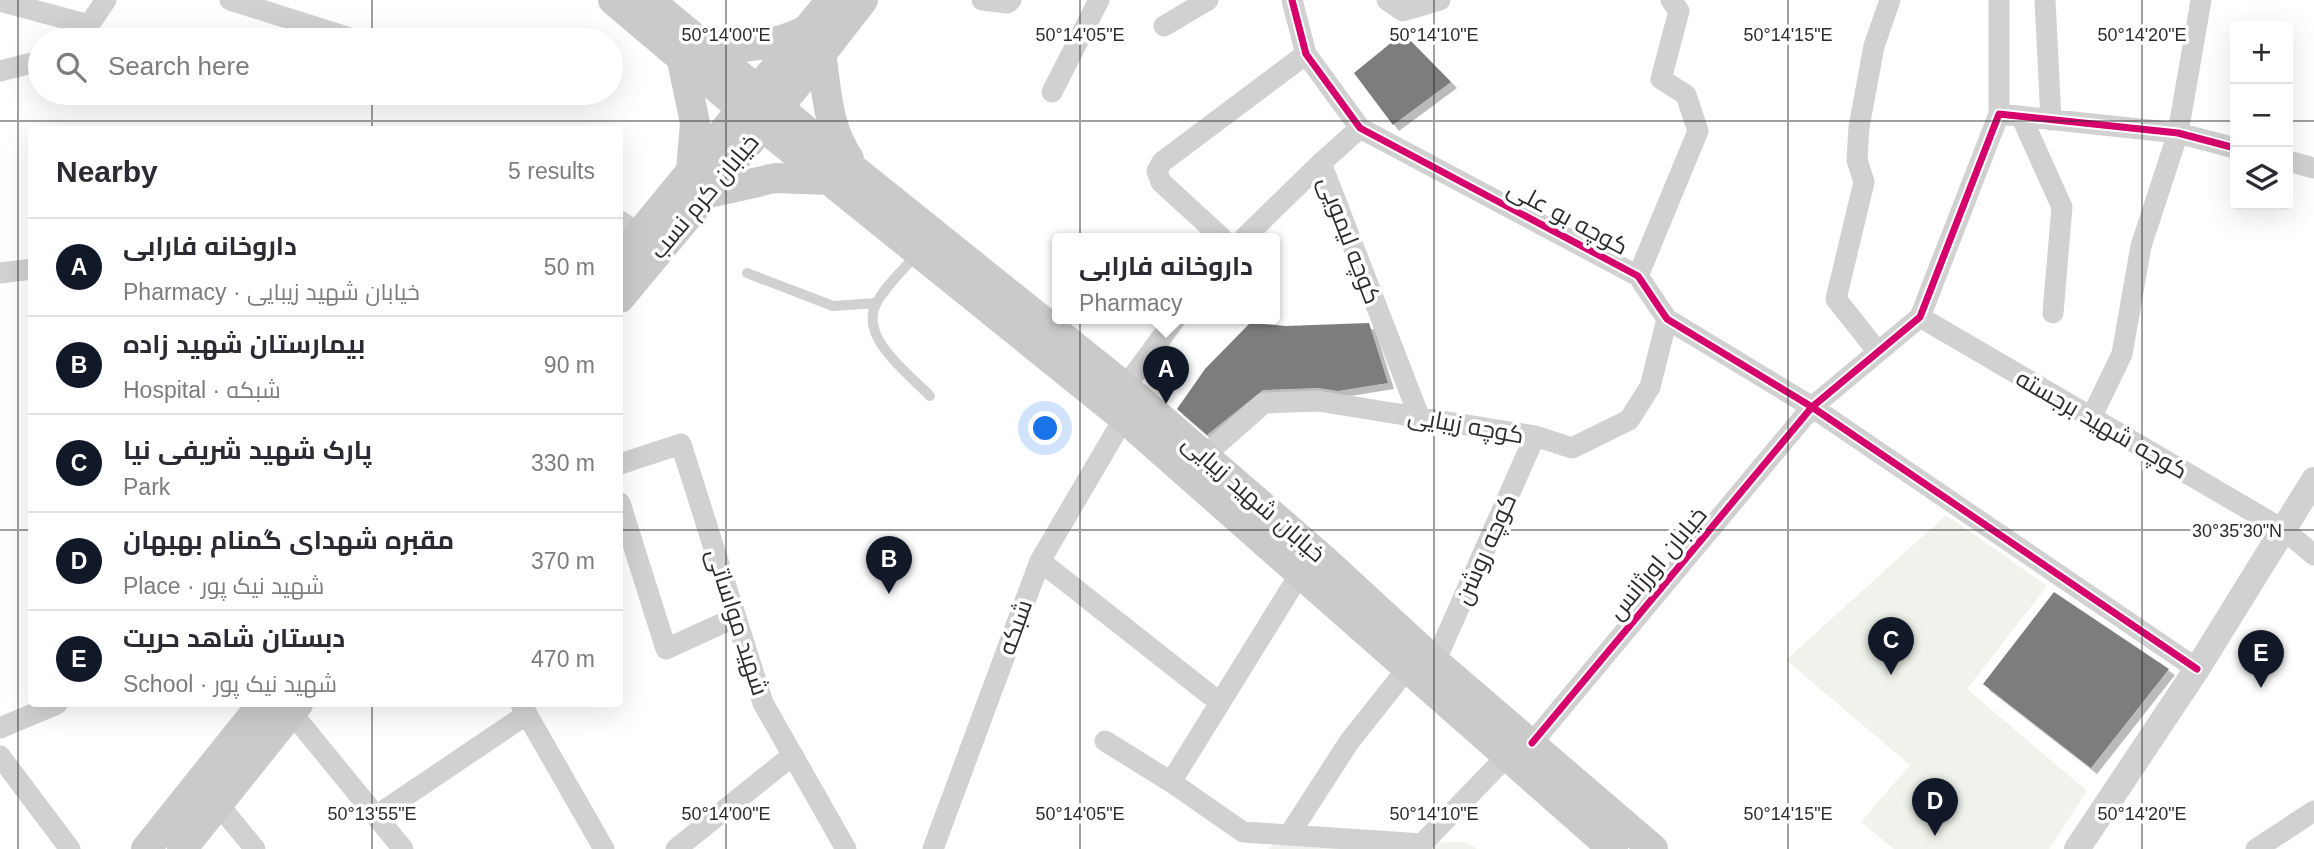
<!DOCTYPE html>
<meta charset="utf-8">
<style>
:root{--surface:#fff;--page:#f2f2f3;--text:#2b2b33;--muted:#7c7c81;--line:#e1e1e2;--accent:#111827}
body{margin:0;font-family:Arial,Cairo,sans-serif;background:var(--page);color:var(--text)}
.controls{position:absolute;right:21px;top:21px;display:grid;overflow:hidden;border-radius:7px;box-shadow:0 7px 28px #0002}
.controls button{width:63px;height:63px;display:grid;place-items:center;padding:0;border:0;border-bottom:2px solid var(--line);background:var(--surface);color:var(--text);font:35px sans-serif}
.you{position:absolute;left:1046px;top:429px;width:24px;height:24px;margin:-18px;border:5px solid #fff;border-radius:50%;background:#1a73e8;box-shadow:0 0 0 10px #1a73e833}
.badge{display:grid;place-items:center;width:46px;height:46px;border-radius:50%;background:var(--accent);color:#fff;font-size:23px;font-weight:700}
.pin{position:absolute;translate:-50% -58px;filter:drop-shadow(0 2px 4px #0008)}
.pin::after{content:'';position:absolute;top:37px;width:24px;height:21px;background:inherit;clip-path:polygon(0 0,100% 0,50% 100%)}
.popup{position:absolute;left:1052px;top:233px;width:228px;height:91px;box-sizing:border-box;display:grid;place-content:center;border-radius:7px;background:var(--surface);filter:drop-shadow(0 2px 5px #0005);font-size:23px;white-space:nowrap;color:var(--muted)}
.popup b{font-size:26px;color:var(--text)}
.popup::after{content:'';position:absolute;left:50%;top:100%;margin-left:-14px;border:14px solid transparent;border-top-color:var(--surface)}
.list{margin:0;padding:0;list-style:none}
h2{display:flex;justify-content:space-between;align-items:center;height:91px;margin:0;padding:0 28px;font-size:30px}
h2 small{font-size:23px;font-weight:400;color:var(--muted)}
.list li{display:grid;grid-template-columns:46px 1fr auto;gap:21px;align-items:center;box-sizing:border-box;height:98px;padding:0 28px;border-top:2px solid var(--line)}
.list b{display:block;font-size:26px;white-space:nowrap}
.list p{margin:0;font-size:23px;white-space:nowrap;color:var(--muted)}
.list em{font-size:23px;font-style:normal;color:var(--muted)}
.icon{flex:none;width:38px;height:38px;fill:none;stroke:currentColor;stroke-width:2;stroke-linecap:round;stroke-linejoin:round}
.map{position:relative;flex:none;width:2314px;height:849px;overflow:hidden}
.search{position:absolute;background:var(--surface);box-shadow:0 7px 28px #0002;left:28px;top:28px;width:595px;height:77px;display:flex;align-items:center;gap:18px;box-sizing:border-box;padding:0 24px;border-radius:38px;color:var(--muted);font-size:26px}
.panel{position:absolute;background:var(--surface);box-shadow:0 7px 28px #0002;left:28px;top:126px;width:595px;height:581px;border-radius:7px}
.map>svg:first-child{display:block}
.green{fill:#f0f3eb}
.building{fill:#7d7d7d;filter:url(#shadow)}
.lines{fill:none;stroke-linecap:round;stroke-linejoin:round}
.service{stroke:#d1d1d1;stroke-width:10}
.minor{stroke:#d1d1d1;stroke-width:21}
.tertiary{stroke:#d1d1d1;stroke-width:26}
.secondary{stroke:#cacaca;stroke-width:30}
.cycleway-casing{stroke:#fff;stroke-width:11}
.cycleway{stroke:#d6006c;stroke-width:7}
.ticks{fill:none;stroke:#2c2c2c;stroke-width:2;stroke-opacity:0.45}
.labels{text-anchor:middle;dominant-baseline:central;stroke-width:7;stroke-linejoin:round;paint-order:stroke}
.street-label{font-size:24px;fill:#2c2c2c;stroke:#fff}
.ticks-label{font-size:18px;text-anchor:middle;fill:#2c2c2c;stroke:#fff;stroke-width:7;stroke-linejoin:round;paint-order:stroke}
</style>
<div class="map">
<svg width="2314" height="849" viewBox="0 0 2314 849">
<defs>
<filter id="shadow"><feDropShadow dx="6" dy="6" stdDeviation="0" flood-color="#0004"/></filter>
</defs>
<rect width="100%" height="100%" fill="#fff"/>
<path class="green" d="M1946,515L2047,586L1967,689L2087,791L2049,849H1894L1861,822L1910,765L1786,660Z
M1466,842L1477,849H1268L1273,844Z"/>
<path class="building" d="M1403,33L1451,82L1393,125L1354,73Z
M1250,323L1286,326L1369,323L1388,383L1338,391L1318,388L1263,390L1207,435L1177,409L1205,369Z
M2054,592L2169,669L2091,768L1983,684Z"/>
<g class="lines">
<path class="service" d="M918,253C905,268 885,286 876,304C859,338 909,374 930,396
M747,273L833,306L877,303"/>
<path class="minor" d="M230,0L353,39
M982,0L1007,3L1011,0
M1292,0L1306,54L1360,128L1638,276L1667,319L1812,407L2197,669
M1387,0L1403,11L1440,0
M2045,0L2051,120
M0,1L89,25
M1164,26L1208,0
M68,40L89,25L106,0
M0,71L40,61
M1052,92L1099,0
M1999,114V0
M2021,116L2062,207L2053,313
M2288,161L2314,168
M1321,163L1360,128
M620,221L638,233
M1222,238L1161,182L1157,171L1162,162L1306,54
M1244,238L1321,163L1419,416
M0,273L32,269
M1638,276L1698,131L1686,95L1661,79L1679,11L1671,0
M1920,317L2284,530L2314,555
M1878,352L1836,299L1864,182L1857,160L1859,127L1874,46L1890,0
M1125,387L1176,318
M2091,418L2122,354L2141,246L2178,133L2201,0
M1205,455L1264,403L1318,401L1535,436L1572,448L1629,420L1650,387L1667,319
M620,464L681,444L763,703L846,849
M620,503L666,649L736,617
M1040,561L1219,702
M1301,572L1171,782L1243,832L1289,835L1349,742L1406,670
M1435,662L1535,436
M521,704L604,849
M291,712L403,849
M0,728L57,704
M1105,741L1171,782
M1532,743L1812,407L1920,317L1999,114L2178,133L2235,148
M0,756L70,849
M218,804L255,849
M376,816L527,714
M1289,835L1422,844L1506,757
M676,849L793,755
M933,849L1040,561L1124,418
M2256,849L2314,811"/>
<path class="tertiary" d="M2077,849L2197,669L2314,480"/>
<path class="secondary" d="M613,0L762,126L1124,418L1613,849
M649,0L826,147L1125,387L1322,558L1435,662L1653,849
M702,45C738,50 770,47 802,32
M821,53C827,92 827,126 849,159
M681,56L695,123L691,170
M705,194L775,178L829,180
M620,258L831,0
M620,298L804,76L863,0
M146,849L262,704
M182,849L298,704"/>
<g class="cycleway-casing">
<path id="cycleway" d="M1292,0L1306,54L1360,128L1638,276L1667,319L1812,407L2197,669
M1532,743L1812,407L1920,317L1999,114L2178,133L2235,148"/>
</g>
<use href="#cycleway" class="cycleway"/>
</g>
<path class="ticks" d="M18,0V849M372,0V40M726,0V849M1080,0V849M1434,0V849M1788,0V849M2142,0V849M372,93V130M0,121H2235M2288,121H2314M0,530H32M620,530H2314M372,704V849"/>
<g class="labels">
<g class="street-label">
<text transform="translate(704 196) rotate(-50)">خیابان کرم نسب</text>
<text transform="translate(1568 217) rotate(28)">کوچه بو علی</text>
<text transform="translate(1350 240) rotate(69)">کوچه لیمویی</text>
<text transform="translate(2102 424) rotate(30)">کوچه شهید برجسته</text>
<text transform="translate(1466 425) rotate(10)">کوچه زیبایی</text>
<text transform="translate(1254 498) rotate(41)">خیابان شهید زیبایی</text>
<text transform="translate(1485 549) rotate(-66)">کوچه روشن</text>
<text transform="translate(1657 563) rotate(-50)">خیابان اورژانس</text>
<text transform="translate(738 622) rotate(72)">شهید مواساتی</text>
<text transform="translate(1015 627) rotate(-70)">شبکه</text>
</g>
</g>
<g class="ticks-label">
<text x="726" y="41">50°14'00"E</text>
<text x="1080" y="41">50°14'05"E</text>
<text x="1434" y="41">50°14'10"E</text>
<text x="1788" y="41">50°14'15"E</text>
<text x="2142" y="41">50°14'20"E</text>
<text x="2237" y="537">30°35'30"N</text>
<text x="372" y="820">50°13'55"E</text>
<text x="726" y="820">50°14'00"E</text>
<text x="1080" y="820">50°14'05"E</text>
<text x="1434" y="820">50°14'10"E</text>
<text x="1788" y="820">50°14'15"E</text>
<text x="2142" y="820">50°14'20"E</text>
</g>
</svg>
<div class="controls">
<button>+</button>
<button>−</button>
<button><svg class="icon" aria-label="layers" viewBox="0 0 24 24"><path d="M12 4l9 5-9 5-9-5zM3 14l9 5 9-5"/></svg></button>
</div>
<div class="you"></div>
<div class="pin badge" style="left:1166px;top:404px">A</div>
<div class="popup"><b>داروخانه فارابی</b>Pharmacy</div>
<div class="pin badge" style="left:889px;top:594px">B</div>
<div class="pin badge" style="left:1891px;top:675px">C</div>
<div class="pin badge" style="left:1935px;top:836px">D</div>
<div class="pin badge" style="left:2261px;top:688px">E</div>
<div class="search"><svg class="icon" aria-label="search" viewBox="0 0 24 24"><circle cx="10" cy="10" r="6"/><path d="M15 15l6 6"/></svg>Search here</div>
<section class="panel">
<h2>Nearby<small>5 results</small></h2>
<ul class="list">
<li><span class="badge">A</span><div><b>داروخانه فارابی</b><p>Pharmacy · خیابان شهید زیبایی</p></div><em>50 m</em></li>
<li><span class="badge">B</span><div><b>بیمارستان شهید زاده</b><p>Hospital · شبکه</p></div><em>90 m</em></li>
<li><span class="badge">C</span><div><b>پارک شهید شریفی نیا</b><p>Park</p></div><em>330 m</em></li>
<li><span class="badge">D</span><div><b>مقبره شهدای گمنام بهبهان</b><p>Place · شهید نیک پور</p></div><em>370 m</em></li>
<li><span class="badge">E</span><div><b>دبستان شاهد حریت</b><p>School · شهید نیک پور</p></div><em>470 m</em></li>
</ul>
</section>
</div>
